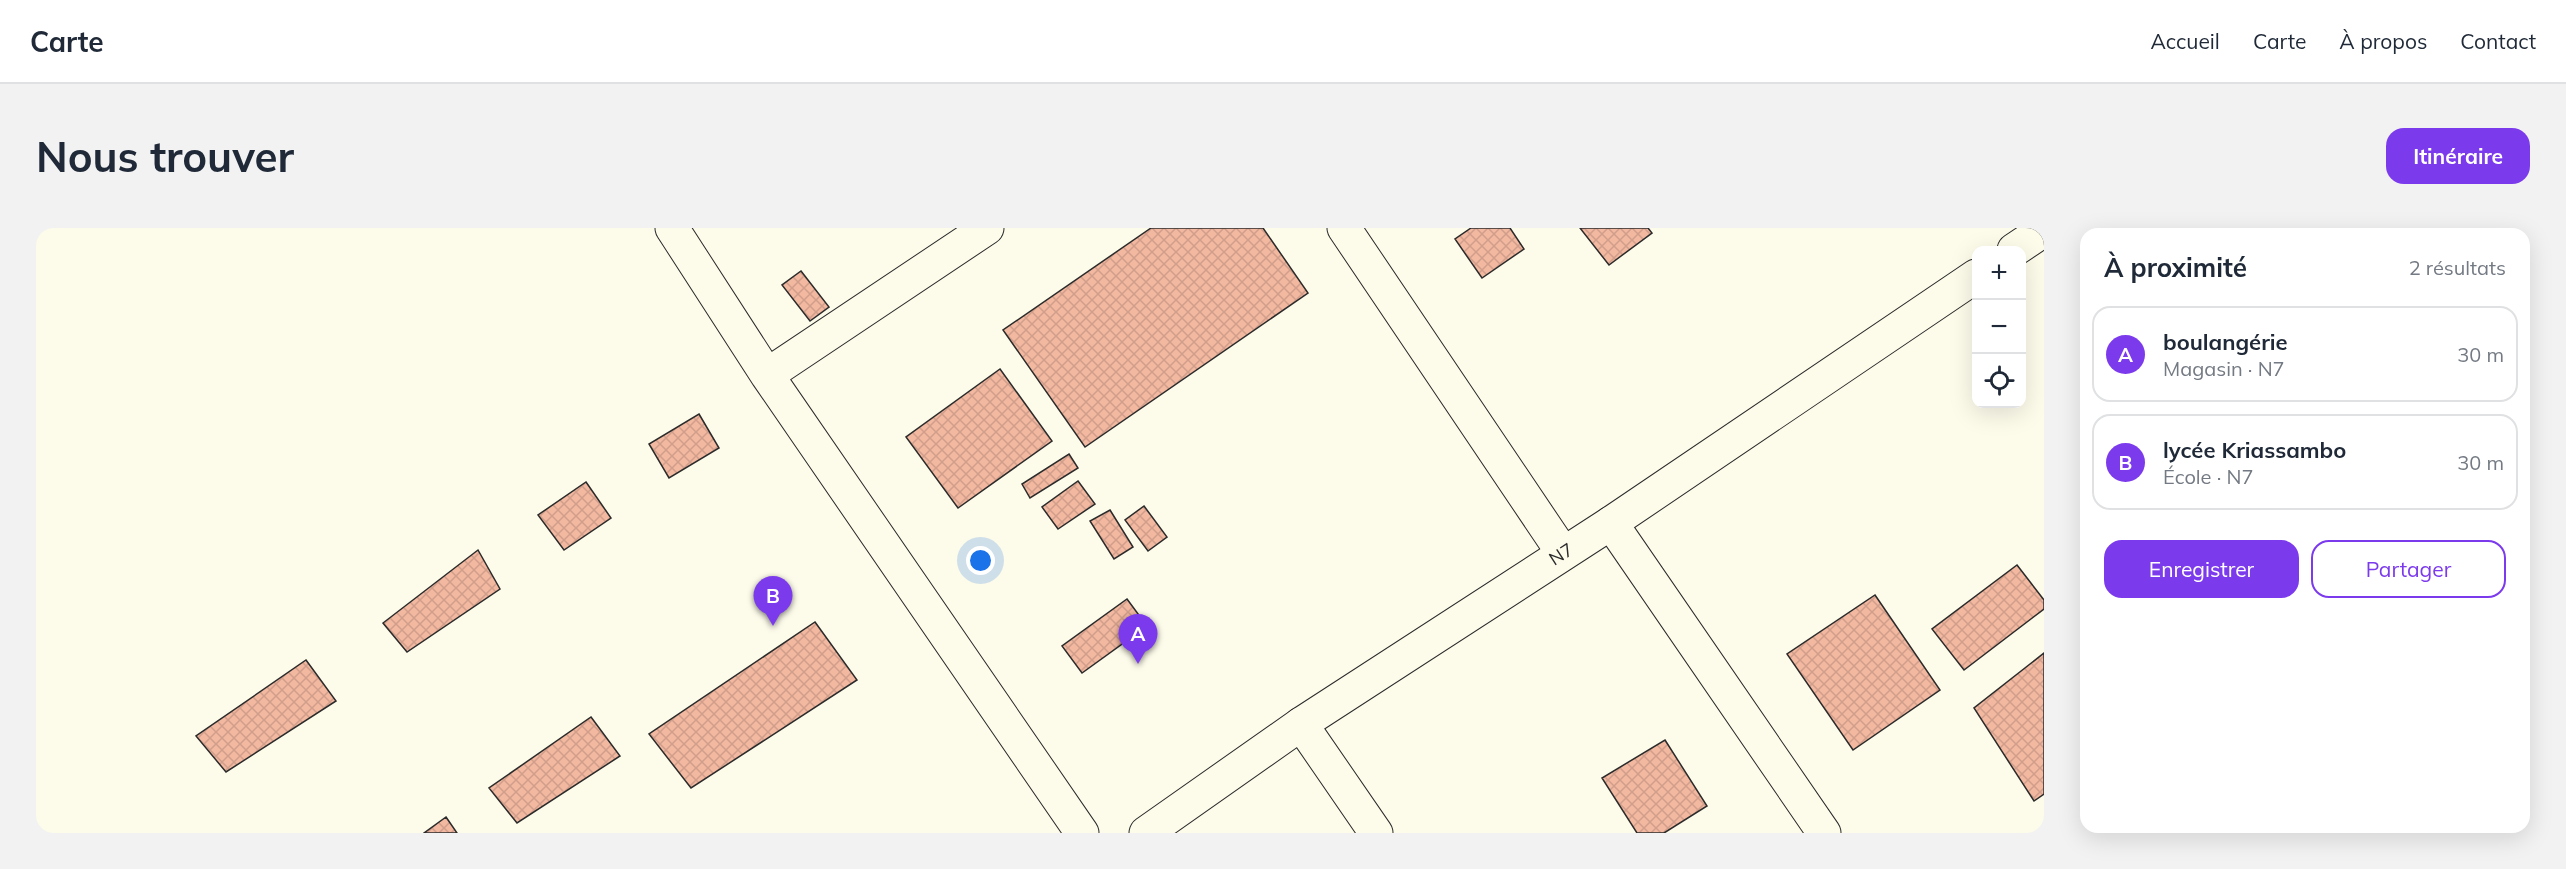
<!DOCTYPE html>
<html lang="fr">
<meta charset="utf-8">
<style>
:root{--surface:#fff;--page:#f2f2f3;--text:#1f2937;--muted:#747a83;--line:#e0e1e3;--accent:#7c3aed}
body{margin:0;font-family:Mulish,sans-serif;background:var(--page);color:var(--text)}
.controls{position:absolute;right:18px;top:18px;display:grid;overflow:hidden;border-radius:12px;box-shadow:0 6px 24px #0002}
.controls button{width:54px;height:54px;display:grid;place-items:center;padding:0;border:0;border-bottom:2px solid var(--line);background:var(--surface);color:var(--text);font:30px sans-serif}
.you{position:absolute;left:945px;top:333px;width:21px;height:21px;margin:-15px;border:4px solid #fff;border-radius:50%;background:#1a73e8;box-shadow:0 0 0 9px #1a73e833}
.badge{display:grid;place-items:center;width:39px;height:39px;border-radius:50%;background:var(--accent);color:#fff;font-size:20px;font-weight:700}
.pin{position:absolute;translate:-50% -50px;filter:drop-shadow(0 2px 3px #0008)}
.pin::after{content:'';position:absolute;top:32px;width:21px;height:18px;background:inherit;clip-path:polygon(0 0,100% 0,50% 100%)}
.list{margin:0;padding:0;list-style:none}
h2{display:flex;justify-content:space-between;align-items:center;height:78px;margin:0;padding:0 24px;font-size:26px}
h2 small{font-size:20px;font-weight:400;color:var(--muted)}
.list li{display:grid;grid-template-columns:39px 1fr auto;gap:18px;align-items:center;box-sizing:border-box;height:96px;margin:0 12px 12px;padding:0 12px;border:2px solid var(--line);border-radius:18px}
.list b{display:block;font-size:22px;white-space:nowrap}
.list p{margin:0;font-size:20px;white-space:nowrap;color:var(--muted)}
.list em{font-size:20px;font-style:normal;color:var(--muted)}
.actions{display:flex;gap:12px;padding:18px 24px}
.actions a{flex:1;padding:14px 0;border:2px solid var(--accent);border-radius:18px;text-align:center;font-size:21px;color:var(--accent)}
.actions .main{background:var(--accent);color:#fff}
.icon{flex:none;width:33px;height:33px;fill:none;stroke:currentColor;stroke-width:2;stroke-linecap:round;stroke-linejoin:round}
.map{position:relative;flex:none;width:2008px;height:605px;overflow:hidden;border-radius:18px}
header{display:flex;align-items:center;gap:36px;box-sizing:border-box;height:84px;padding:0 30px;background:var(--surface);border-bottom:2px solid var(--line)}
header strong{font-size:28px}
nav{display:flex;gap:33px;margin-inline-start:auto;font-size:21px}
.intro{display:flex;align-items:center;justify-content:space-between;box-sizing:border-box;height:144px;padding:0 36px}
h1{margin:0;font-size:42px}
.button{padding:15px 27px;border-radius:18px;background:var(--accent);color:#fff;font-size:21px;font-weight:700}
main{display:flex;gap:36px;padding:0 36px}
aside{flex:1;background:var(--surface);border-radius:18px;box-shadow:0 6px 24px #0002}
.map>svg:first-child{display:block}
.building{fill:url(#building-cross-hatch);stroke:#2b2b2b;stroke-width:1.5}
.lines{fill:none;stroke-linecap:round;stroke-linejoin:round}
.minor-casing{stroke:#2b2b2b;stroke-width:35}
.major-casing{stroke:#2b2b2b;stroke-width:35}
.minor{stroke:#fdfbea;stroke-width:33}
.major{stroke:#fdfbea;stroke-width:33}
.labels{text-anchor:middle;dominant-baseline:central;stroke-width:4.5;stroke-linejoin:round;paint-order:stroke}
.street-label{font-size:18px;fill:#2b2b2b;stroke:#fdfbea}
</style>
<header>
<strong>Carte</strong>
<nav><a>Accueil</a><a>Carte</a><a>À propos</a><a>Contact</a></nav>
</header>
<div class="intro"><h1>Nous trouver</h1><a class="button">Itinéraire</a></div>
<main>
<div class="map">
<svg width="2008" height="605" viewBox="0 0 2008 605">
<defs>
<pattern id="building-cross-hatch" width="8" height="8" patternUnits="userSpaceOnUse" patternTransform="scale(1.5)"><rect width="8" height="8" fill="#f2b8a0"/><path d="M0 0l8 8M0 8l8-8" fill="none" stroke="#d09e8a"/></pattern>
</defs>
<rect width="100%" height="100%" fill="#fdfbea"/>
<path class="building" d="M1115,0H1227L1272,65L1049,219L967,102Z
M1435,0H1474L1488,21L1446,50L1419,11Z
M1544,0H1612L1616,5L1573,37Z
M765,43L793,79L774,93L746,57Z
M964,141L1016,213L922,280L870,209Z
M663,186L683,220L633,250L613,216Z
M1033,226L1042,240L994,270L986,256Z
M1042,253L1059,276L1022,301L1006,279Z
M550,254L575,290L528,322L502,287Z
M1108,278L1131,309L1112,323L1089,292Z
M1074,282L1097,319L1078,331L1054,293Z
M442,322L464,361L371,424L347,395Z
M1981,337L2008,372V381L1928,442L1896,401Z
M1839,367L1904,462L1817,522L1751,426Z
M1091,371L1111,398L1046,445L1026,418Z
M779,394L821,452L655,560L613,506Z
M2008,425V566L1998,573L1938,480Z
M270,432L300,473L190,544L160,508Z
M555,489L584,528L481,595L453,560Z
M1629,512L1671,578L1628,605H1601L1566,550Z
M410,589L421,605H388Z"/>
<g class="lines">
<g class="minor-casing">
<path id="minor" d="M636,0L731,147L1046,605
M1308,0L1527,325
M731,147L951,0
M1575,295L1788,605
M1265,496L1340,605"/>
</g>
<g class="major-casing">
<path id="major" d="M1978,22L2008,2
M1110,605L1265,496L1575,295L1940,48"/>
</g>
<use href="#minor" class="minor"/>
<use href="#major" class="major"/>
</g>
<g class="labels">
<g class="street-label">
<text transform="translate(1525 326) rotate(-33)">N7</text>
</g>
</g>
</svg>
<div class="controls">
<button>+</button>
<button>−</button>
<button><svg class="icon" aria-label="locate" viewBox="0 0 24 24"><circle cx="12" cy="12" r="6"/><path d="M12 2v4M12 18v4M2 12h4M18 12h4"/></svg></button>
</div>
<div class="you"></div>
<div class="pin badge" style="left:1102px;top:436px">A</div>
<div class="pin badge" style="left:737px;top:398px">B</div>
</div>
<aside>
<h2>À proximité<small>2 résultats</small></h2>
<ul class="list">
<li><span class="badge">A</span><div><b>boulangérie</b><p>Magasin · N7</p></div><em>30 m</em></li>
<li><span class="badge">B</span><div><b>lycée Kriassambo</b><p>École · N7</p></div><em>30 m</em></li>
</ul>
<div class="actions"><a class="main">Enregistrer</a><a>Partager</a></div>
</aside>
</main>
